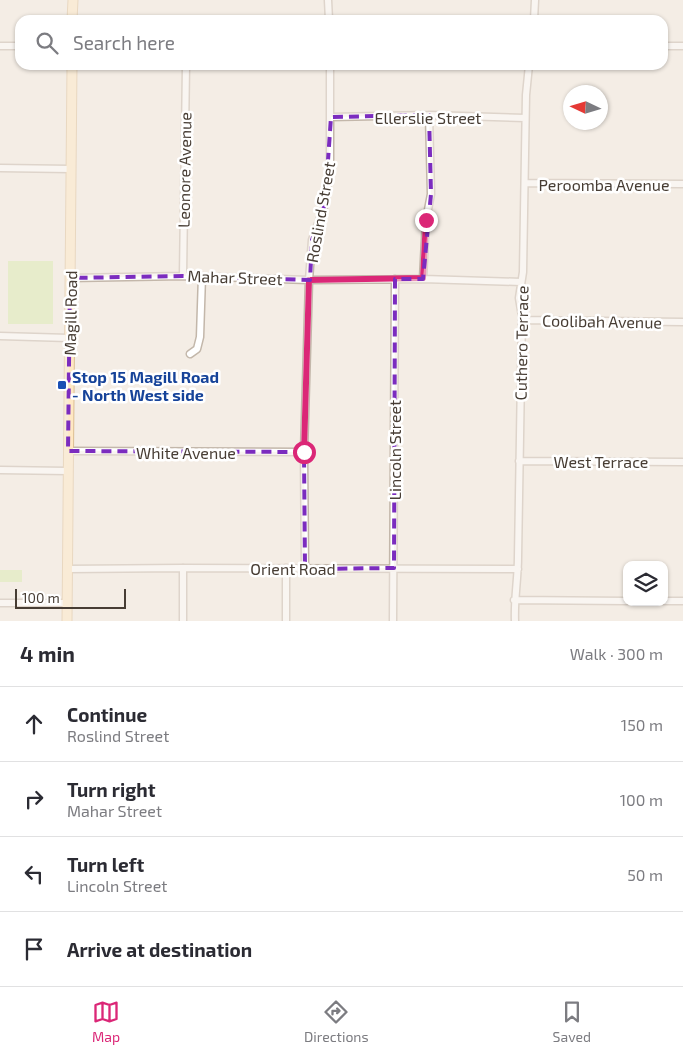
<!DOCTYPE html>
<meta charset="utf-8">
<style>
:root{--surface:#fff;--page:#f2f2f3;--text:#2b2b33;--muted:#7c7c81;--line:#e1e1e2;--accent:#db2777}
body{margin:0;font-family:"Exo 2",sans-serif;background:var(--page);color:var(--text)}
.controls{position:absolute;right:15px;bottom:15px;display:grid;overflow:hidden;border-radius:10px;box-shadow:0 1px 4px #0004}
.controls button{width:45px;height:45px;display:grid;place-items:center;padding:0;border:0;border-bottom:1px solid var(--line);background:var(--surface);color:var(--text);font:25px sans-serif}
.compass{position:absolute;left:563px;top:85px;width:45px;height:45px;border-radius:50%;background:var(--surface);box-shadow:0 1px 4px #0004;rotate:274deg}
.scale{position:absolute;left:15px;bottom:12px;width:111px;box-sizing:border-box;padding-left:5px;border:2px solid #473d34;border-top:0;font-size:14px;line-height:18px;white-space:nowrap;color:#473d34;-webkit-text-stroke:4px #fff;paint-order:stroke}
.stop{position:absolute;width:15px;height:15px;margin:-11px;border:4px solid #db2777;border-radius:50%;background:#fff}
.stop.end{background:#db2777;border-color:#fff;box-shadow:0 1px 5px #0008}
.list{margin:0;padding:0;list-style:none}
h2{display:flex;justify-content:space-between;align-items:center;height:65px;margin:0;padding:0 20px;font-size:21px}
h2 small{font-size:16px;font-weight:400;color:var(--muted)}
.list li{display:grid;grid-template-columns:32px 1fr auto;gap:15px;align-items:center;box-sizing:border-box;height:75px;padding:0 20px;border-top:1px solid var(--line)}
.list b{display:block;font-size:19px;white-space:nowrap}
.list p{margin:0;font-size:16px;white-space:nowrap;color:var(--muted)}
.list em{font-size:16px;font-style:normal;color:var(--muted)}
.icon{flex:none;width:28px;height:28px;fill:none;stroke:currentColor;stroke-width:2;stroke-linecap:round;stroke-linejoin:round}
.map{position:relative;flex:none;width:683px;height:621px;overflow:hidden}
.search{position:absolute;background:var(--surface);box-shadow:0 1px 4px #0004;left:15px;right:15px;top:15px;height:55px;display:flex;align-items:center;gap:12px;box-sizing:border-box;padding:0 18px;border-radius:15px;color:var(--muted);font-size:19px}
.sheet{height:365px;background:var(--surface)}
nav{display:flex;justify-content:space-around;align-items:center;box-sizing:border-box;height:70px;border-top:1px solid var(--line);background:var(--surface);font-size:14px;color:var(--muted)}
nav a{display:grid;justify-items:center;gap:2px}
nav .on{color:var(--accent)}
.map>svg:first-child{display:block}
.green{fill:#d8ecab}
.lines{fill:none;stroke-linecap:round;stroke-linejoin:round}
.minor-casing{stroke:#c3b7aa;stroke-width:9}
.secondary-casing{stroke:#dbbe93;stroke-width:11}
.minor{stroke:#fff;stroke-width:6}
.secondary{stroke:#ffe8c4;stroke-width:9}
.route{stroke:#db2777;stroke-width:6}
.marked{fill:none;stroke:#7b2cbf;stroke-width:4;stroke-dasharray:10 6;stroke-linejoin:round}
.transit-dot{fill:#1a4fb4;stroke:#fff;stroke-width:2}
.labels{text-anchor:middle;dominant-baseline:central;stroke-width:5;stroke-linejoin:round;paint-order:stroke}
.street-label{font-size:16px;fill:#473d34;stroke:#fff}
.transit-label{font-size:16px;font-weight:bold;fill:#164399;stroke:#fff;text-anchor:start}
</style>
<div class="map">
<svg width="683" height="621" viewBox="0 0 683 621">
<rect width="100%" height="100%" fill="#f4ede5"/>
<path class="green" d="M8,261H53V324H8Z
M0,570H22V582H0Z"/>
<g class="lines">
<g class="minor-casing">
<path id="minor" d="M328,0L329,20
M534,20L535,0
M0,46H20
M663,46H683
M331,117L429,115L525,118
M0,168L71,169
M525,183L683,184
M183,276L186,65
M70,278L183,276L309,280L423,279L521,282
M423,279L426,220L431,194L429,115
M522,320L683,322
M0,336L69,338
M190,354L197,349L200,337L202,276
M68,451L304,452
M519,461L683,462
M0,470L68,471
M67,569L183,568L518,569
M305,569L304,452L309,280L312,240L325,204L330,165V65
M514,600L627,601
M664,601H683
M0,603H67
M183,621V568
M286,621V568
M393,621L395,279
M515,621C514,599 518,579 518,557L522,316L519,298L523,272L526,95L529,65"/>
</g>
<g class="secondary-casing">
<path id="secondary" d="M72,20L73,0
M67,621L72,65"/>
</g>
<use href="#minor" class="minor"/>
<use href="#secondary" class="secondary"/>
</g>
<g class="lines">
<path class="route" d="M304,452L309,280L423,278L426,220"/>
</g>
<path d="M0 0H683V621H0ZM429,115L431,194L423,279H395L394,568L305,569L304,452L68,451L70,278L183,276L310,280L312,240L325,204L331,117Z" fill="#f4ede5" fill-opacity=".55" fill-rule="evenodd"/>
<path class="marked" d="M429,115L431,194L423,279H395L394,568L305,569L304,452L68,451L70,278L183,276L310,280L312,240L325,204L331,117Z"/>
<rect class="transit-dot" x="57" y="380" width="10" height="10" rx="2.5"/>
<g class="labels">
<g class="street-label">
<text x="428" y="117">Ellerslie Street</text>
<text transform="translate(184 170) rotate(-89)">Leonore Avenue</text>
<text x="604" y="184">Peroomba Avenue</text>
<text transform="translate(320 212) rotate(-80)">Roslind Street</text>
<text transform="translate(235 277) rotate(2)">Mahar Street</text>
<text transform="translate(70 313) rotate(-89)">Magill Road</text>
<text transform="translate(602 321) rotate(1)">Coolibah Avenue</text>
<text transform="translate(521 343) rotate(-89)">Cuthero Terrace</text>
<text transform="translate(394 450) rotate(-90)">Lincoln Street</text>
<text x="186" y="452">White Avenue</text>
<text x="601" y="461">West Terrace</text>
<text x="293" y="568">Orient Road</text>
</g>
<g class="transit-label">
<text x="72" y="376">Stop 15 Magill Road<tspan x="72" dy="18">- North West side</tspan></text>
</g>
</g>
</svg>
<div class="controls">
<button><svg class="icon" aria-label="layers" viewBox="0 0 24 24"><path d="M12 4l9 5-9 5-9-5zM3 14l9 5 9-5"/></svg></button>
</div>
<svg class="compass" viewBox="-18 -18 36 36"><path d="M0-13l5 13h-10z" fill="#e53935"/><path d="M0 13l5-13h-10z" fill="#7c7c81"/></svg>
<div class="scale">100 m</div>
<div class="stop" style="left:304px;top:452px"></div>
<div class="stop end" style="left:426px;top:220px"></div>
<div class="search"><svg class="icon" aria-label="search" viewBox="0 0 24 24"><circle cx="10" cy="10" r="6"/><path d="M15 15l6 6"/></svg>Search here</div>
</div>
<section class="sheet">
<h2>4 min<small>Walk · 300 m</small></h2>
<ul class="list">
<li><svg class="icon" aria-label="ahead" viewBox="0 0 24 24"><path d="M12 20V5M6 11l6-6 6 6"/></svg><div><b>Continue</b><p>Roslind Street</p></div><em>150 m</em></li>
<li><svg class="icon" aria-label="right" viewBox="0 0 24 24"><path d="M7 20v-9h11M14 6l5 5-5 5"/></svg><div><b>Turn right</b><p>Mahar Street</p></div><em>100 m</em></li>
<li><svg class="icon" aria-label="left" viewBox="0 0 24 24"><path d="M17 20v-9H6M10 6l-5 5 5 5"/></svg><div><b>Turn left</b><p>Lincoln Street</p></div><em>50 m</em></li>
<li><svg class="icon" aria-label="arrive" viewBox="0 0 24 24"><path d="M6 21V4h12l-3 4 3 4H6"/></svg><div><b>Arrive at destination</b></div></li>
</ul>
</section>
<nav>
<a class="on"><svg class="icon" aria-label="map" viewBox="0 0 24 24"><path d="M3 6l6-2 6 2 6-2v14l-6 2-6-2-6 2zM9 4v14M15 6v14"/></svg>Map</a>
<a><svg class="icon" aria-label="directions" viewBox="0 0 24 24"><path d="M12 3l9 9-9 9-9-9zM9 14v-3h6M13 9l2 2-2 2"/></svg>Directions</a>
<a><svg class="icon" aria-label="saved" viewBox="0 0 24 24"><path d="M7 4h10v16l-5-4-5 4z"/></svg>Saved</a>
</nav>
